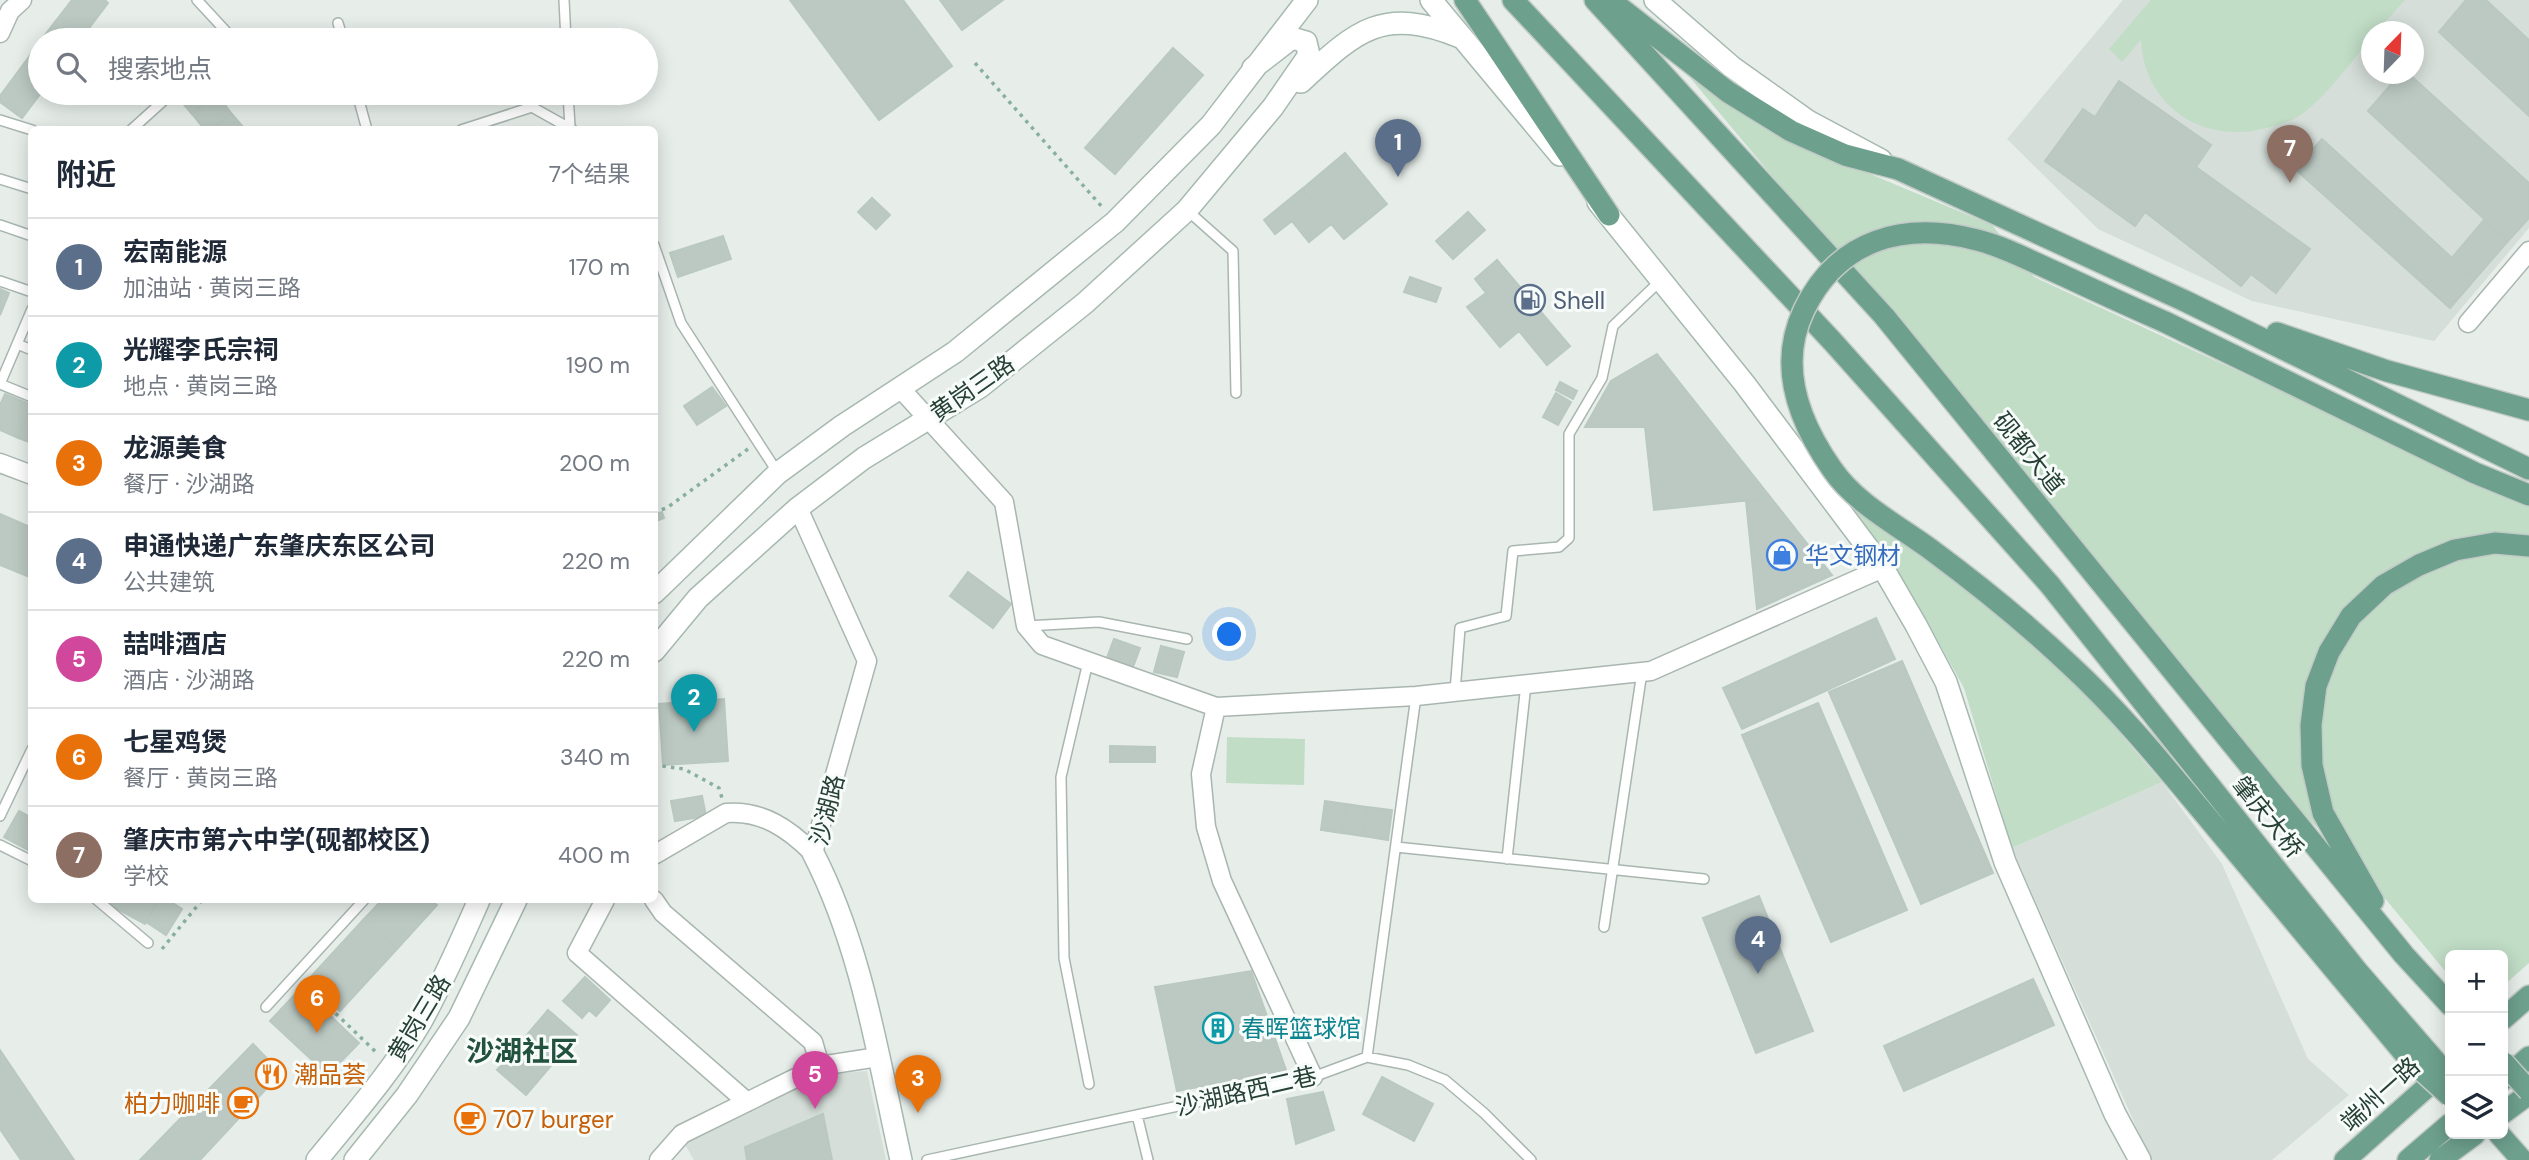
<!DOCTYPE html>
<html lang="zh">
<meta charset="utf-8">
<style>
:root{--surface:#fff;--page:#f6f6f7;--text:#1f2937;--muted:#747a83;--line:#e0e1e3;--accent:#7a4d4e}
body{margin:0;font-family:"DM Sans","Noto Sans SC",sans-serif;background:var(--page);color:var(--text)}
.controls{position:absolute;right:21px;bottom:21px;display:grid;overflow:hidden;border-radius:10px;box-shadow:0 4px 18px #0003}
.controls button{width:63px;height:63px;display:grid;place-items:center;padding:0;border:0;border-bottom:2px solid var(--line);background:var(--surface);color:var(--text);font:35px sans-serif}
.compass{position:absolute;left:2361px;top:21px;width:63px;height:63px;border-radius:50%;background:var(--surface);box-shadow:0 4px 18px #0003;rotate:23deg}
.you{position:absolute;left:1230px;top:635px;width:24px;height:24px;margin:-18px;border:5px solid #fff;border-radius:50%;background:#1a73e8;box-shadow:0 0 0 10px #1a73e833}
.badge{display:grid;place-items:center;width:46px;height:46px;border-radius:50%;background:var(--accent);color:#fff;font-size:23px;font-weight:700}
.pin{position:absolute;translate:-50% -58px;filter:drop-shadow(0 2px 4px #0008)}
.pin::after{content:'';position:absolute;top:37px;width:24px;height:21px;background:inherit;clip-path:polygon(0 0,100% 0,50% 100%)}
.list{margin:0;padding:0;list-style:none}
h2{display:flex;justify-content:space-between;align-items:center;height:91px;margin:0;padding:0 28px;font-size:30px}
h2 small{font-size:23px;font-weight:400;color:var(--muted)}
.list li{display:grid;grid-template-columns:46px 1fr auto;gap:21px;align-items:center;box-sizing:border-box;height:98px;padding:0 28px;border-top:2px solid var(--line)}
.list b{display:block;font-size:26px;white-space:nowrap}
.list p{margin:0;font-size:23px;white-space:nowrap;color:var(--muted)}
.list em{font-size:23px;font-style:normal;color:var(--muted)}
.icon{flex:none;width:38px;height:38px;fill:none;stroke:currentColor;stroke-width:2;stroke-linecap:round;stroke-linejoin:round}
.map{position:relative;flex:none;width:2529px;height:1160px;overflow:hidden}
.search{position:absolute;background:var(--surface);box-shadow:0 4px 18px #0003;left:28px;top:28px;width:630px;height:77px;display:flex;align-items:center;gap:18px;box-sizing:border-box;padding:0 24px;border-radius:38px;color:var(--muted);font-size:26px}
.panel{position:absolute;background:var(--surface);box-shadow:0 4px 18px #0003;left:28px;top:126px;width:630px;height:777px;border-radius:10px}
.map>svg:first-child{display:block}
.built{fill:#d5ded9;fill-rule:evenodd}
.green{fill:#c1ddc6}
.building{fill:#bcc9c3;stroke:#b9c8c0;stroke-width:2}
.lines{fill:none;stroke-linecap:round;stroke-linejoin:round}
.lane-casing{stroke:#a9b6b0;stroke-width:12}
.street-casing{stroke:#a9b6b0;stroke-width:21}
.secondary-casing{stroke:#a6b9b0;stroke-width:24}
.primary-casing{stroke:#c2cac7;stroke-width:24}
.path{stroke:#89b09f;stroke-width:3.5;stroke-dasharray:3.5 5;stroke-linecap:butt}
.lane{stroke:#fff;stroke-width:9}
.street{stroke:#fff;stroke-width:18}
.secondary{stroke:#fff;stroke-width:21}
.primary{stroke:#6ea08e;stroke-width:21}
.primary-bridge-casing{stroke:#c2cac7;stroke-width:24;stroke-linecap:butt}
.primary-bridge{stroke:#6ea08e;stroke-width:21}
.labels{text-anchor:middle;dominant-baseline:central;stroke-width:6;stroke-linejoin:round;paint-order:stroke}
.service-label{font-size:24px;fill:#4e5e75;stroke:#f7fbf9;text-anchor:start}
.street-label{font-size:24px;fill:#264036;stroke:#f7fbf9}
.shop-label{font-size:24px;fill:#366cbe;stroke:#f7fbf9;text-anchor:start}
.culture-label{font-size:24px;fill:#0d838f;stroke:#f7fbf9;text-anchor:start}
.food-label{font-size:24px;fill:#c56008;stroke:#f7fbf9;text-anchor:start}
.quarter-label{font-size:28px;font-weight:bold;fill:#235140;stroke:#f7fbf9}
</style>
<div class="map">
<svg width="2529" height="1160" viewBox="0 0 2529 1160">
<rect width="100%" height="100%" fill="#e7eeea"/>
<path class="built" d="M2123,0H2529V228L2434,341L2252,301L2098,229L2007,139ZM2372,32H2414V74H2372Z
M2162,782L2222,864L2308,1059L2349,1095L2272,1160H2151L2012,848Z
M867,1071L886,1160H694L684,1143L826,1074Z"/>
<path class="green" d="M2151,0H2405L2377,31L2372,32L2371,38C2351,62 2327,96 2302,114C2288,123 2273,127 2257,130C2206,140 2157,113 2144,61C2142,55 2142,47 2141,40L2122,62L2109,49Z
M1682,68L1782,137L1992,225L2034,277L2529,505V963L2503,986V955H2450V977L2359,867L2307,818Z
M1831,484C1918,551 2008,615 2085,694C2112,722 2136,753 2162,782L2012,848L1964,688L1935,636L1904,585Z
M1227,737L1305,739L1304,785L1226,783Z"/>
<path class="building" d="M72,0H105L108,3L80,40H41Z
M790,0H903L952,66L879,120Z
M940,0H1003L962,30Z
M2466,0H2486L2529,40V116L2439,32Z
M40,42L41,93L22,118L0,102V96Z
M1173,48L1203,75L1115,174L1085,148Z
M2400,74H2409L2529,183V218L2508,241L2368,111Z
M2119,81L2211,145L2196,167L2310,249L2276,293L2251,274L2241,286L2145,212L2135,226L2045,161L2083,109L2095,117Z
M180,93H215L217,94L192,114L176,95Z
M217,94L231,113L211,130H205L192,114Z
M231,113L244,128L211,130Z
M2322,139L2475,279L2450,308L2295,169Z
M1345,153L1387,204L1344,239L1302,189Z
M1302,189L1331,224L1309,242L1292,221L1275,234L1264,220Z
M872,198L890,215L876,229L858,212Z
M1468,212L1485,230L1453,259L1436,241Z
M2484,220L2508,241L2475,279L2451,259Z
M723,236L731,259L678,277L670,253Z
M1497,260L1570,346L1547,365L1519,331L1500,347L1467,307L1486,293L1475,279Z
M1410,277L1441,288L1436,302L1404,292Z
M0,289L9,293L0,315Z
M1657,354L1771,498L1654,510L1645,427H1585L1611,381Z
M1560,382L1577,391L1573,399L1556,390Z
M712,387L726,406L697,425L684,406Z
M1556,393L1571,402L1558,425L1543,417Z
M5,394L32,405L18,438L0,430V405Z
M32,405V443L18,438Z
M1771,498L1832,575L1757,609L1746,501Z
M662,512L664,518L654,522V515Z
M0,514L32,528V578L0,565Z
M968,572L1011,604L993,628L950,596Z
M1876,618L1895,659L1742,729L1723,688Z
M1114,639L1140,648L1133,667L1107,658Z
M1161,646L1184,652L1177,677L1154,672Z
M1902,661L1993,873L1921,904L1829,692Z
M724,699L728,761L663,765L659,704Z
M1818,703L1907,910L1831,942L1742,735Z
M1110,746L1155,747V762H1110Z
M702,796L706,816L675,821L671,801Z
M1325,801L1346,804L1342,833L1321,830Z
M1346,804L1367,807L1363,836L1342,833Z
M1367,807L1392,810L1388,840L1363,836Z
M19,811L32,818V852L4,837Z
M1759,896L1813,1031L1756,1053L1703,918Z
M101,900H158L145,924Z
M160,900H168L182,909L166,935L146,922Z
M382,900H431L437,905L397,949L364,919Z
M364,919L397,949L340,1011L307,981Z
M1251,971L1286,1070L1177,1091L1155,987Z
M585,977L610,1000L596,1016L589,1010L582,1018L563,1001Z
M2033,979L2054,1025L1904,1091L1884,1046Z
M301,988L359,1043L328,1075L270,1021Z
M548,1010L577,1035L526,1095L497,1070Z
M253,1044L281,1073L200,1160H140Z
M0,1050L74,1160H21L0,1129Z
M1382,1077L1433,1104L1414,1141L1363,1114Z
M1323,1092L1334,1130L1296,1144L1287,1099Z
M823,1114L832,1160H747L745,1147Z"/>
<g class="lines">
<g class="lane-casing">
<path id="lane" d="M197,0L234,40
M564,0L566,40
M338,23L343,40
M357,93L367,130
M568,93L570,127
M0,120L32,130
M131,130L172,93
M461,130L532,107L573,130
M0,179L32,189
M1188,211L1233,251L1236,393
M0,225L32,236
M654,245L681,323L778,473
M0,281L32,292
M17,344L32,350
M0,384L32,309
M0,384L32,397
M1026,626L1099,622L1187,639
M1088,662L1061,777L1064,958L1089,1084
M1455,692L1460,628L1506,616L1513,551L1559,547L1569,538V434L1602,378L1613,326L1660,281
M0,816L32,749
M0,845L32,861
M1396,847L1704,879
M1507,859L1526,684
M97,900L148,943
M1604,927L1642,672
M266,1007L364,900
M1367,1057L1416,696
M1137,1115L1148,1160
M927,1160L1313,1077L1367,1057L1408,1065L1445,1080L1484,1113L1531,1160"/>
</g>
<g class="street-casing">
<path id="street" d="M0,33L10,11L22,0
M2468,323L2529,251
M900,388L1004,502L1026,626L1042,645L1216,707L1416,696L1651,671L1883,568
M0,463L32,475
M1216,707L1201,774L1206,827L1222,881L1313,1077
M654,855L726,813C762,810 789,829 813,853L867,661L798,508
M605,900L577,953L747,1102
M654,900L663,913L813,1042L820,1066
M659,1160L682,1134L820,1066L878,1057"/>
</g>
<g class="secondary-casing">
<path id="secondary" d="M1431,0L1560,155
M1655,0L1732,67L1808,121L1881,160
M1301,82C1357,30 1382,6 1460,37
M1598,202L1744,383L1883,568L1916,625L1946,682L2005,862L2115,1114L2140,1160
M654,593L778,473L842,426L955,352L1115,222L1211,125L1307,0
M654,651L698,598L798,508L864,458L980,387L1085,303L1187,210L1273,107L1309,55L1306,42L1292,38L1253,68
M813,853C862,948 878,1057 901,1160
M317,1160C352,1117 393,1070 421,1022C443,982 461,941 479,900
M355,1160L407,1095L459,1018L516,900"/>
</g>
<g class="primary-casing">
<path id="primary" d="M1465,0L1609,215
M1513,0L1833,342L2050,585
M1595,0L1884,316L2404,955L2450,1005
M1610,0L1728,92L1791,131L1845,155L1898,169L2185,301L2529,469
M2165,322L2475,473L2529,495
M2277,333L2387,371L2529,410
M2373,901L2323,813L2312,765L2311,725L2316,686L2329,652L2351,616L2384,585L2419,565L2455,550L2495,543L2529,546
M2503,1019L2529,996
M2503,1080L2529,1057
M2503,1113L2529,1094
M2499,1134L2522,1160
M2345,1160L2446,1070
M2408,1160L2450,1124
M2440,1160L2475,1134"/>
</g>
<path class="path" d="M975,63L1103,208
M654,513L668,507L748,449
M654,765L684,769L719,788L722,798
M162,949L202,900
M305,984L378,1054"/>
<use href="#lane" class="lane"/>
<use href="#street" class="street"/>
<use href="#secondary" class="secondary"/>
<use href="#primary" class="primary"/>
<g class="primary-bridge-casing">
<path id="primary-bridge" d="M2165,322C2131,307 2096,291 2062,275C2034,263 2006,247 1977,240C1904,221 1838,239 1804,310C1777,366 1799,422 1832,469C1855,503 1897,525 1930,549C1980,586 2027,624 2072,667C2127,718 2174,778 2223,836C2285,911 2347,985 2409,1059L2450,1096
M2050,585L2358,972L2450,1078
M2503,1062L2529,1091"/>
</g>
<use href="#primary-bridge" class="primary-bridge"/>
</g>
<defs>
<g id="fuel-ring" transform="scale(1.575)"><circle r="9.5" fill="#f7fbf9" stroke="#5c6f8a" stroke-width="1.5"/><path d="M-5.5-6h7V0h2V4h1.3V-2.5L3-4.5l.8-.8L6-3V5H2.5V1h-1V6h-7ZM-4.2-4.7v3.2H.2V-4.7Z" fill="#5c6f8a"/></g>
<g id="shop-ring" transform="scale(1.575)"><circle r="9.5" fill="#f7fbf9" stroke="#3f7fe0" stroke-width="1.5"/><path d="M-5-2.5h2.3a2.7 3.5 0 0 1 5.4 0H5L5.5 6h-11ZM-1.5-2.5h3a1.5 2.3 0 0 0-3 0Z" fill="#3f7fe0"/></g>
<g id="building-ring" transform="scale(1.575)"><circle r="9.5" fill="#f7fbf9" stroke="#0f9aa8" stroke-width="1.5"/><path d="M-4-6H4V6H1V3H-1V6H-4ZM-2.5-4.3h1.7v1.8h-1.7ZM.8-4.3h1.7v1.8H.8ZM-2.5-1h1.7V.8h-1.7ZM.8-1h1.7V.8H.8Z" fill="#0f9aa8"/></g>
<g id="restaurant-ring" transform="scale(1.575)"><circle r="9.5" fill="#f7fbf9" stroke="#e8710a" stroke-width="1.5"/><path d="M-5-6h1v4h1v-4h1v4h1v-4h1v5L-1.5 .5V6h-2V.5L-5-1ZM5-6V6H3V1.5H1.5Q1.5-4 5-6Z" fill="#e8710a"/></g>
<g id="cafe-ring" transform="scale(1.575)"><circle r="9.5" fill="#f7fbf9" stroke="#e8710a" stroke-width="1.5"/><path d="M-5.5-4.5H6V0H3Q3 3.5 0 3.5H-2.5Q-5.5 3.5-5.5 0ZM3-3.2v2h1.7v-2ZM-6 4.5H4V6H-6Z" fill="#e8710a"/></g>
</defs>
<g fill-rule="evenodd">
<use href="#fuel-ring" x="1530" y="300"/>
<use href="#shop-ring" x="1782" y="555"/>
<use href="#building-ring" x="1218" y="1028"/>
<use href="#restaurant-ring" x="271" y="1074"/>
<use href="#cafe-ring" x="243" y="1103"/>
<use href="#cafe-ring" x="470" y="1119"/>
</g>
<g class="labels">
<g class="service-label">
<text x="1553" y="300">Shell</text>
</g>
<g class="street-label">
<text transform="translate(972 388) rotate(-35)">黄岗三路</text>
<text transform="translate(2029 453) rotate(51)">砚都大道</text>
<text transform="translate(827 810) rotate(-76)">沙湖路</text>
<text transform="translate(2268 817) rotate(51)">肇庆大桥</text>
<text transform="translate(419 1018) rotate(-59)">黄岗三路</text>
<text transform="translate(1246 1091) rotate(-13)">沙湖路西二巷</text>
<text transform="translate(2380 1094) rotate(-42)">端州一路</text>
</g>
<g class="shop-label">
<text x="1805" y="555">华文钢材</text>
</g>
<g class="culture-label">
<text x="1241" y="1028">春晖篮球馆</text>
</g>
<g class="food-label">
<text x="294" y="1074">潮品荟</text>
<text x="220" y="1103" text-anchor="end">柏力咖啡</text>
<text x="493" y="1119">707 burger</text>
</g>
<g class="quarter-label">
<text x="522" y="1051">沙湖社区</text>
</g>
</g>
</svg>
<div class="controls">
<button>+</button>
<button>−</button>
<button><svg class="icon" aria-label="layers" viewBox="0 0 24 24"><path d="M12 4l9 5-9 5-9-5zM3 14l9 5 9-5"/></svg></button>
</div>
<svg class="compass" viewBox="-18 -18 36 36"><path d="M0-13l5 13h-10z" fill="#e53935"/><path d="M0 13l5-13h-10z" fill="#747a83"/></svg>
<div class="you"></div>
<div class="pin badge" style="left:1398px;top:177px;background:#5c6f8a">1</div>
<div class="pin badge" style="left:694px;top:732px;background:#0f9aa8">2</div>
<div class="pin badge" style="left:918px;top:1113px;background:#e8710a">3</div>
<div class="pin badge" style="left:1758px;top:974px;background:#5c6f8a">4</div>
<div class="pin badge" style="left:815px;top:1109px;background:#d1479c">5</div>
<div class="pin badge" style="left:317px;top:1033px;background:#e8710a">6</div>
<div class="pin badge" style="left:2290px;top:183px;background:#8d6e63">7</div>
<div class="search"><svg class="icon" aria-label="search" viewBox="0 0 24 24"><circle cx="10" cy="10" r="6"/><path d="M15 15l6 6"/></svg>搜索地点</div>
<section class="panel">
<h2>附近<small>7个结果</small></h2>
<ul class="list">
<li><span class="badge" style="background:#5c6f8a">1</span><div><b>宏南能源</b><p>加油站 · 黄岗三路</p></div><em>170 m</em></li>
<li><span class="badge" style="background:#0f9aa8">2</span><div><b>光耀李氏宗祠</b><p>地点 · 黄岗三路</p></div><em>190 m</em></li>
<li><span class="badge" style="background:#e8710a">3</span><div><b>龙源美食</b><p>餐厅 · 沙湖路</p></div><em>200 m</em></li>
<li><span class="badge" style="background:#5c6f8a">4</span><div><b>申通快递广东肇庆东区公司</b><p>公共建筑</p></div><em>220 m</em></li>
<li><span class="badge" style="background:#d1479c">5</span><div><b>喆啡酒店</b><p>酒店 · 沙湖路</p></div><em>220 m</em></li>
<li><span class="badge" style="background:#e8710a">6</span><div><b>七星鸡煲</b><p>餐厅 · 黄岗三路</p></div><em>340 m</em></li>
<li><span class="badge" style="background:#8d6e63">7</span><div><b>肇庆市第六中学(砚都校区)</b><p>学校</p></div><em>400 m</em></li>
</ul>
</section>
</div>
